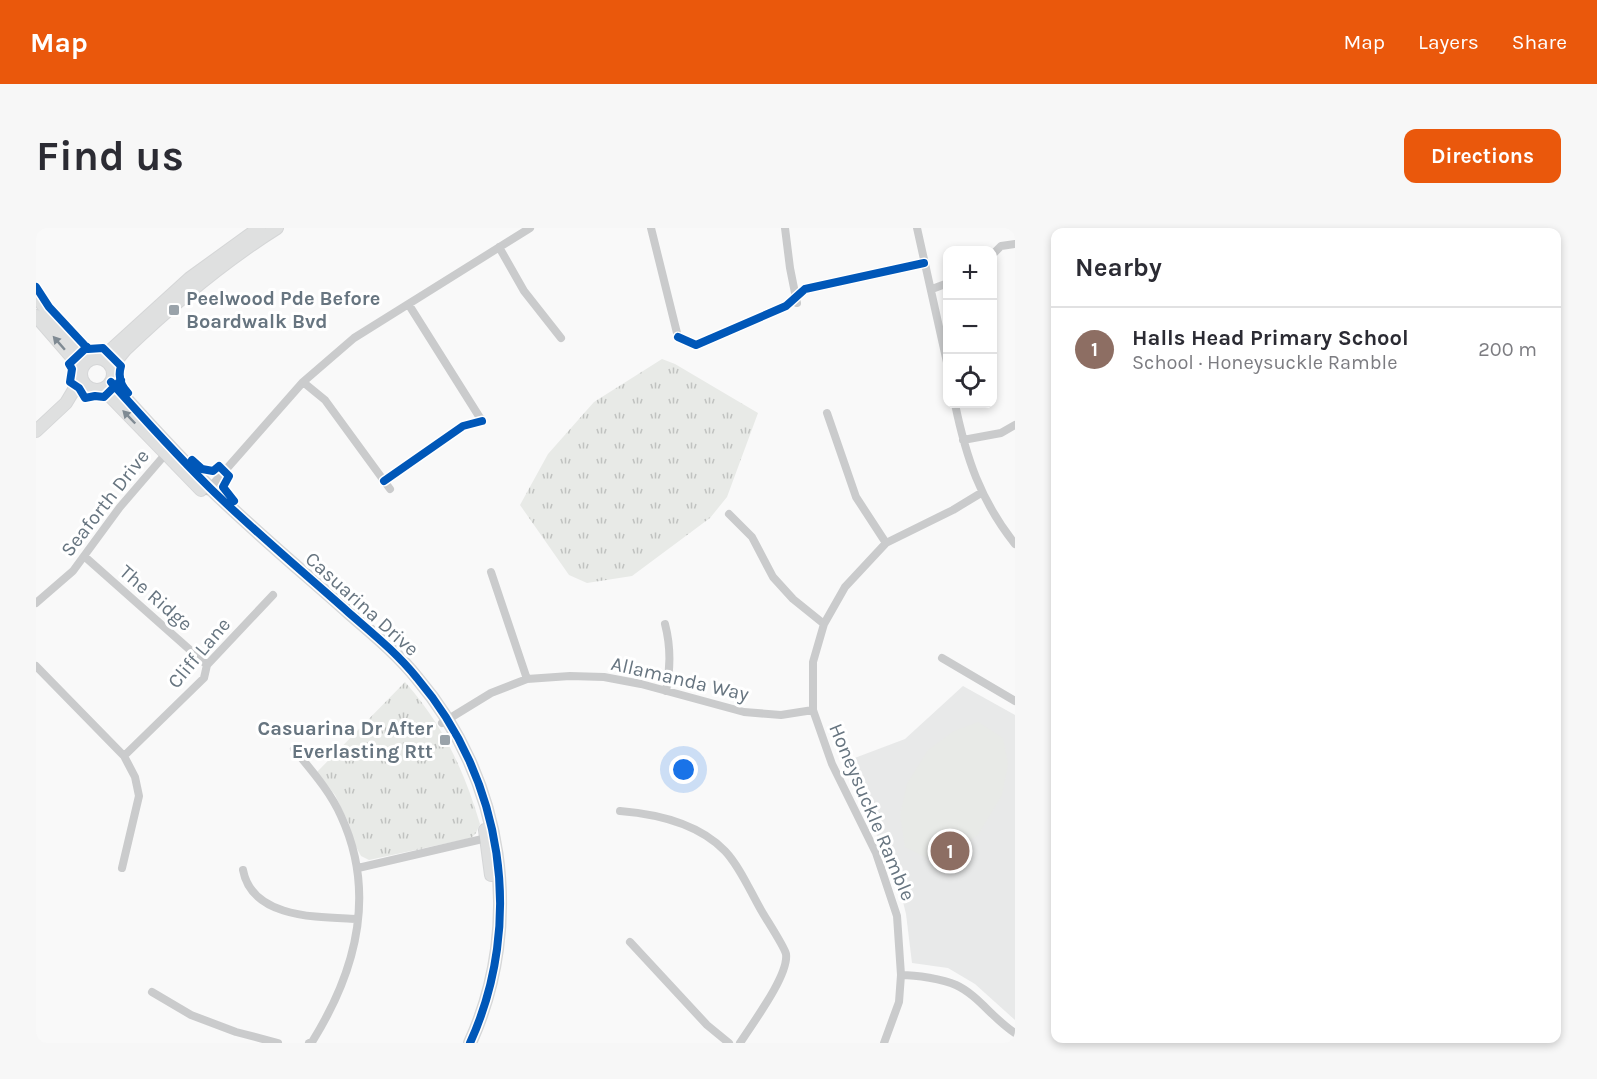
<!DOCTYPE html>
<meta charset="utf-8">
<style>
:root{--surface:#fff;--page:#f7f7f7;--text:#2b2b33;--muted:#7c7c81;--line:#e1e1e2;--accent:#ea580c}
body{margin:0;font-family:Karla,sans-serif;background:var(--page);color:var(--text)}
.controls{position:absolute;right:18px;top:18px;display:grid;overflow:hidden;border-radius:12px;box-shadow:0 3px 9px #0003}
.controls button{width:54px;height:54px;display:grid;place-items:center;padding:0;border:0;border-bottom:2px solid var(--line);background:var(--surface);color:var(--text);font:30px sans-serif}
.you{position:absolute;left:648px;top:542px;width:21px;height:21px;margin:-15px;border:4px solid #fff;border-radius:50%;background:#1a73e8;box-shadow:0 0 0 9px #1a73e833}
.badge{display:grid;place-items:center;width:39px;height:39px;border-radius:50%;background:var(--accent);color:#fff;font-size:20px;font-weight:700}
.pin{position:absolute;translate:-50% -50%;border:3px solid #fff;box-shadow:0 2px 6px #0006}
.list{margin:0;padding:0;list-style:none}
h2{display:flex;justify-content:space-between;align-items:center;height:78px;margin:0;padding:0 24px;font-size:26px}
h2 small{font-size:20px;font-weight:400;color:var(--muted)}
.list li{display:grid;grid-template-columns:39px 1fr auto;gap:18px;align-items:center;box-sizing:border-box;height:84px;padding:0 24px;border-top:2px solid var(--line)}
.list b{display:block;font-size:22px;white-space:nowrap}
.list p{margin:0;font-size:20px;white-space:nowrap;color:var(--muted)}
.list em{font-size:20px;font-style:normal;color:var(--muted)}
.icon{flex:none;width:33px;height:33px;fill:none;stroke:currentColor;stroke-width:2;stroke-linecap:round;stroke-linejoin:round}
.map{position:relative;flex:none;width:979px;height:815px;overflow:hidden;border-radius:12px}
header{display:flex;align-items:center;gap:36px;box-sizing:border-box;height:84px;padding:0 30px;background:var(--accent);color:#fff}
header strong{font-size:28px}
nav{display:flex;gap:33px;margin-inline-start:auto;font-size:21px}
.intro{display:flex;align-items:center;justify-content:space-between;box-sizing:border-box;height:144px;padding:0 36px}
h1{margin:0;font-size:42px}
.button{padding:15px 27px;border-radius:12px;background:var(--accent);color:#fff;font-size:21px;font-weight:700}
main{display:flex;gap:36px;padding:0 36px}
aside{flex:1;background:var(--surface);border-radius:12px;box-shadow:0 3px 9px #0003}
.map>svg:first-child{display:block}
.built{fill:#e8e9e9}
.grass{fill:url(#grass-tufts)}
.pitch{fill:#e8eae7}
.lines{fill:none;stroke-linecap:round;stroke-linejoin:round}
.secondary-casing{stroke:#d5d6d7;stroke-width:14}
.street{stroke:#cacbcc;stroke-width:8}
.secondary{stroke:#dfe0e0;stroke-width:12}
.cycleway-casing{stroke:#fff;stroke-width:11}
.cycleway{stroke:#0057b8;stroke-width:8}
.oneway{fill:#7f8a93}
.poi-dot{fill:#9aa3aa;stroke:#fff;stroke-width:2}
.labels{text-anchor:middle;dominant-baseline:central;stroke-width:6;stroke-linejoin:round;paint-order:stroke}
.poi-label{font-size:20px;font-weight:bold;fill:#677580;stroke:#fff;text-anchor:start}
.street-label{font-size:20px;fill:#677580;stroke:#fff}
</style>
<header>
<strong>Map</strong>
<nav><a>Map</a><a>Layers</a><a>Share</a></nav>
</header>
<div class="intro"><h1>Find us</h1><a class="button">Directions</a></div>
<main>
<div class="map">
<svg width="979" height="815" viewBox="0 0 979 815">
<defs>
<pattern id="grass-tufts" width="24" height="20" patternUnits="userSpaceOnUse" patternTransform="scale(1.5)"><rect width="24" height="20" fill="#e8eae7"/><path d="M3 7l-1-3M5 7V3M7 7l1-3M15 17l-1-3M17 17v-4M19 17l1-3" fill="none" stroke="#c0c2c0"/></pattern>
</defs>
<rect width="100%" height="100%" fill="#f9f9f9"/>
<path class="built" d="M927,458L979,487V792L939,756L912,740L876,735L870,686L859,641L839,604L808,534L869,511Z"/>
<path class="grass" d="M626,131L639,136L722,185L691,269L674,290L596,348L551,355L533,347L484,277L512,226L558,174Z
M369,454C407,497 428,542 444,596L440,605L435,610L333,632L325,628L319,617L313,596L299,567L281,544Z"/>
<path class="pitch" d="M942,494L967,510L972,536L966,567L942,607L918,622L895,632L869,619L864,587L871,556L892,522L918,503Z"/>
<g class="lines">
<g class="secondary-casing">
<path id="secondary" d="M0,67C15,91 35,111 55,131
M0,88L46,141
M45 146a16 16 0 1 1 32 0a16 16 0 1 1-32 0Z
M66,130L154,50L223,0
M77,141L80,133L89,122C137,76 184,36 241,0
M75,154C107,190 140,226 174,260C218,303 266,343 312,384C336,405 361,425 381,450C467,551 489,694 434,815
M67,161L165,262
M0,203L30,175L45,150
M449,602L455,647"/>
</g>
<path class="street" d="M615,0L642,109
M749,0L754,40L761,75
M881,0L912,139
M463,19L488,63L525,110
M957,26L965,18L979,16
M896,61L912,55
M373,77L446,193
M267,154L289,172L354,261
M919,176C930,229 944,272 979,316
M791,185L820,269L850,315
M927,212L965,205L979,197
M171,263L267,154L318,110L494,0
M693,286L716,309L737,349L757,371L788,396
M48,328L171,437
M455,344L491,451
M0,375L37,343L84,279L133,222
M629,396C635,419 635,439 630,463
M906,430L979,473
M0,438L88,528L99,549L103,568L86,640
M406,495L455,465L491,451L534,448L568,449L605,456L708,484L745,487L777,482
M258,521C275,542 294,563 305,588C341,666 319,745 276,814L273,815
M88,528L168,450L171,437L237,367
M584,583C621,586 662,595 689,623C704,639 714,663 725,682C730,691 748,718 750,726C753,747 716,796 704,815
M322,640L455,609
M207,642C216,691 283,689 322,691
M594,714L671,797L693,815
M865,747C880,747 907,751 920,757C942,767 958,792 979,805
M116,764L155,787L200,804L242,815
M848,815L863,774L865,747L861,688L840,625L796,536L777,482V434L788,396L809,359L850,315L917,282L945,265"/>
<use href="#secondary" class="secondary"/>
<g class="cycleway-casing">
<path id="cycleway" d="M0,59L13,79L52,121L67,120L85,138C82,148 84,157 92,165
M642,109L660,117L750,78L769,61L888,35
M51,119L33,136L36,141L34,154L43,160L49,170L59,168L68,169L85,152
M75,154C107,190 140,226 174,260C218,303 266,343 312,384C336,405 361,425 381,450C467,551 489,694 434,815
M156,232L166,241L177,243L183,238L193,248L187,259L198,273
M348,253L427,198L446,193"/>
</g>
<use href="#cycleway" class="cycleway"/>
</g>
<defs><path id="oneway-solid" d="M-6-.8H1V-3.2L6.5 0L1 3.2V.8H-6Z" transform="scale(1.5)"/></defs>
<g class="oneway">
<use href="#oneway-solid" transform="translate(23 115) rotate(-131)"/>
<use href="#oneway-solid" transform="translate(93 189) rotate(-134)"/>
</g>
<g class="poi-dot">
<rect x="132" y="76" width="12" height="12" rx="3"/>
<rect x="403" y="506" width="12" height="12" rx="3"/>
</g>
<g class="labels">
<g class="poi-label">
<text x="150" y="70">Peelwood Pde Before<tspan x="150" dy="23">Boardwalk Bvd</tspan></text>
<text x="397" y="500" text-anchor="end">Casuarina Dr After<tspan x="397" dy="23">Everlasting Rtt</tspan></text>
</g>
<g class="street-label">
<text transform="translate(69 275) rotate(-52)">Seaforth Drive</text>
<text transform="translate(120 370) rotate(41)">The Ridge</text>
<text transform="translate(326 376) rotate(42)">Casuarina Drive</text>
<text transform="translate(163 425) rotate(-50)">Cliff Lane</text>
<text transform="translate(644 451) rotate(13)">Allamanda Way</text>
<text transform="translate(836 584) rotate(67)">Honeysuckle Ramble</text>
</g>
</g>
</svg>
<div class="controls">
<button>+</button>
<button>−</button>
<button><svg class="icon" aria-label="locate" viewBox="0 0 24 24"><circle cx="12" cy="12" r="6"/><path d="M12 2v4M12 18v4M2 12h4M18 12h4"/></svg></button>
</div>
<div class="you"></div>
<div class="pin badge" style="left:914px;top:623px;background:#8d6e63">1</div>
</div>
<aside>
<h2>Nearby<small></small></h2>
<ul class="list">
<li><span class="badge" style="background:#8d6e63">1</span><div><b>Halls Head Primary School</b><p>School · Honeysuckle Ramble</p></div><em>200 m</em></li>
</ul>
</aside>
</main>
